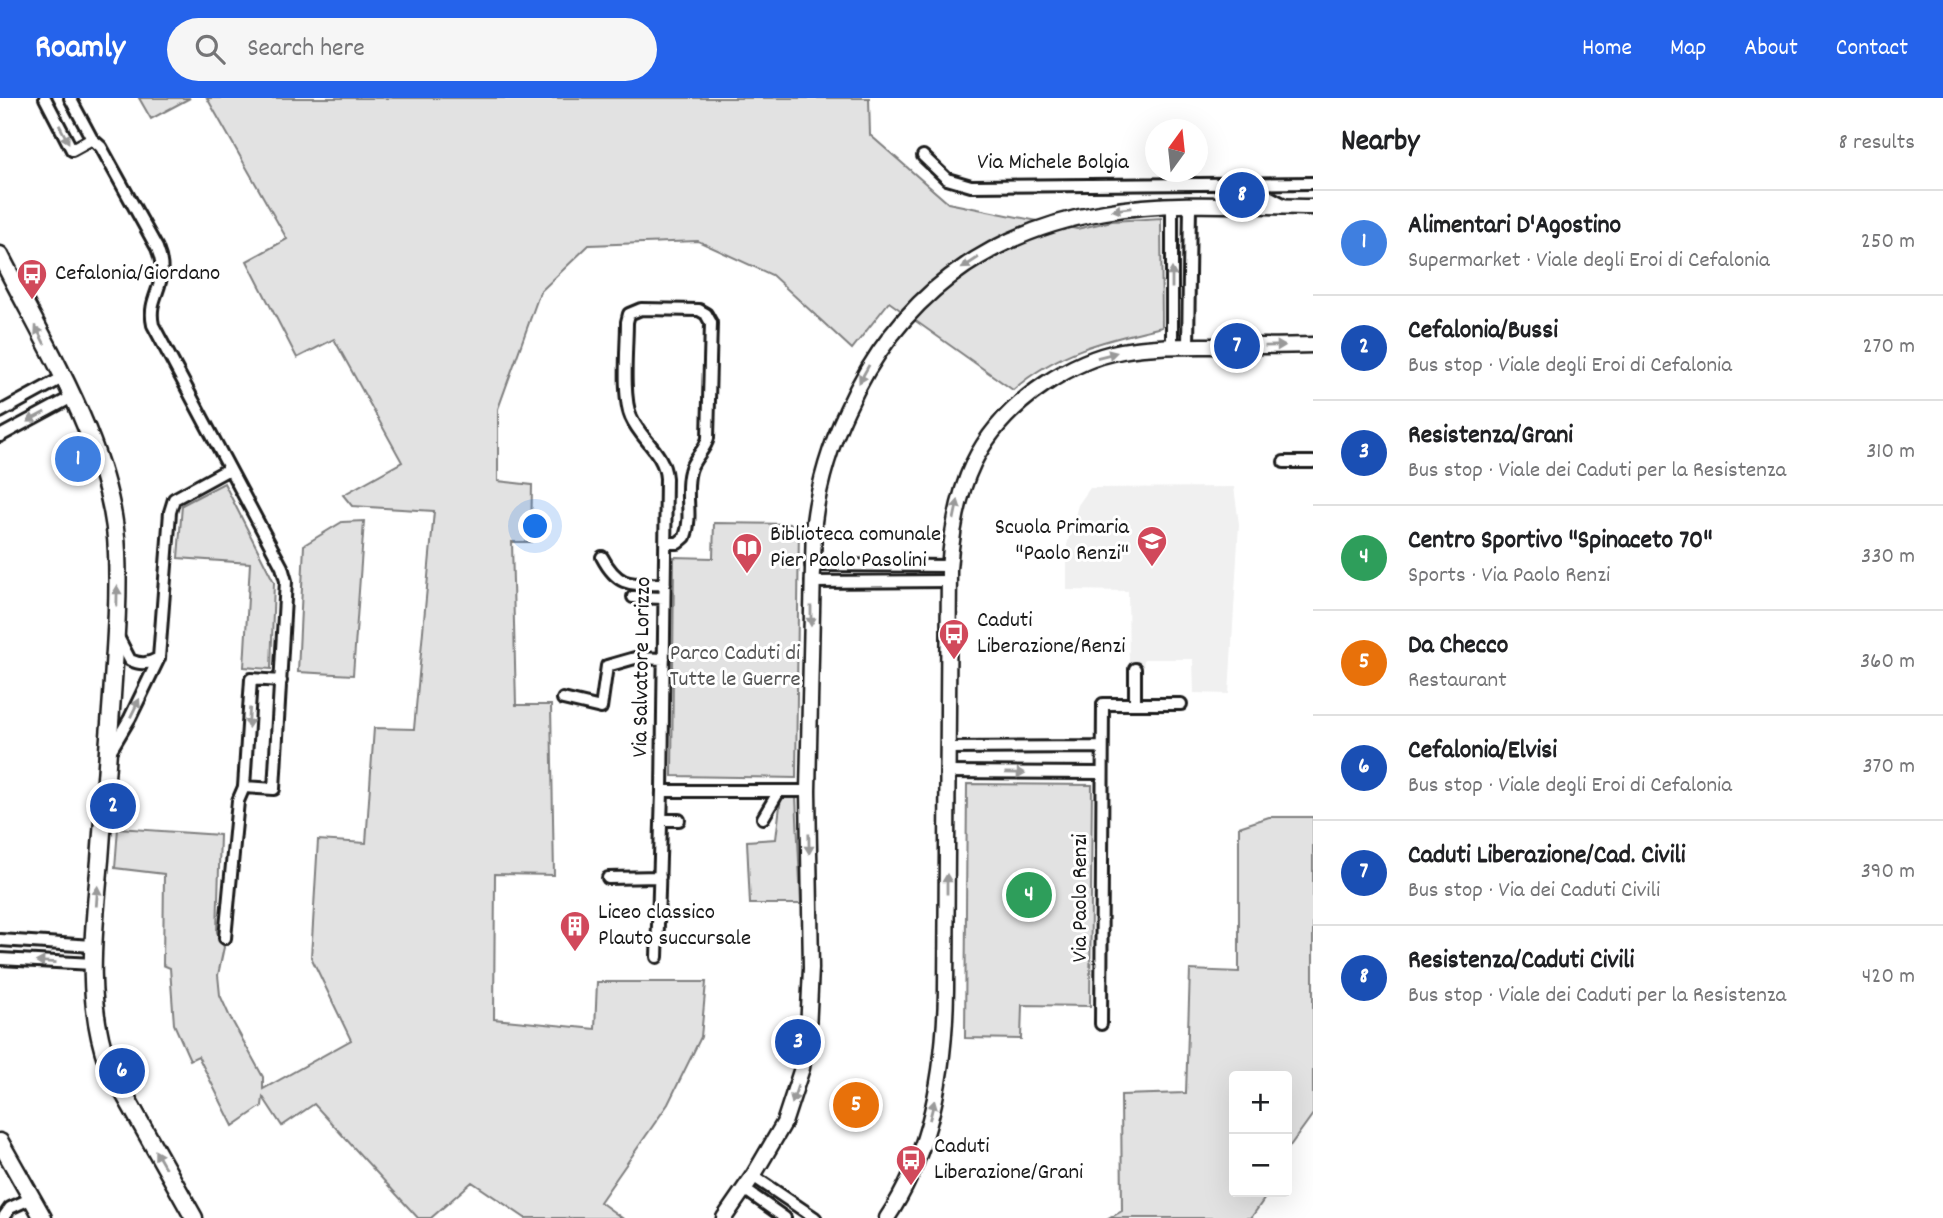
<!DOCTYPE html>
<meta charset="utf-8">
<style>
:root{--surface:#fff;--page:#f6f6f6;--text:#202124;--muted:#757577;--line:#e0e0e0;--accent:#2563eb}
body{margin:0;font-family:Dekko,sans-serif;background:var(--page);color:var(--text)}
.controls{position:absolute;right:21px;bottom:21px;display:grid;overflow:hidden;border-radius:7px;box-shadow:0 7px 28px #0002}
.controls button{width:63px;height:63px;display:grid;place-items:center;padding:0;border:0;border-bottom:2px solid var(--line);background:var(--surface);color:var(--text);font:35px sans-serif}
.compass{position:absolute;left:1145px;top:21px;width:63px;height:63px;border-radius:50%;background:var(--surface);box-shadow:0 7px 28px #0002;rotate:15deg}
.you{position:absolute;left:536px;top:429px;width:24px;height:24px;margin:-18px;border:5px solid #fff;border-radius:50%;background:#1a73e8;box-shadow:0 0 0 10px #1a73e833}
.badge{display:grid;place-items:center;width:46px;height:46px;border-radius:50%;background:var(--accent);color:#fff;font-size:23px;font-weight:700}
.pin{position:absolute;translate:-50% -50%;border:4px solid #fff;box-shadow:0 2px 7px #0006}
.list{margin:0;padding:0;list-style:none}
h2{display:flex;justify-content:space-between;align-items:center;height:91px;margin:0;padding:0 28px;font-size:30px}
h2 small{font-size:23px;font-weight:400;color:var(--muted)}
.list li{display:grid;grid-template-columns:46px 1fr auto;gap:21px;align-items:center;box-sizing:border-box;height:105px;padding:0 28px;border-top:2px solid var(--line)}
.list b{display:block;font-size:26px;white-space:nowrap}
.list p{margin:0;font-size:23px;white-space:nowrap;color:var(--muted)}
.list em{font-size:23px;font-style:normal;color:var(--muted)}
.icon{flex:none;width:38px;height:38px;fill:none;stroke:currentColor;stroke-width:2;stroke-linecap:round;stroke-linejoin:round}
.map{position:relative;flex:none;width:1313px;height:1120px;overflow:hidden}
header{display:flex;align-items:center;gap:42px;box-sizing:border-box;height:98px;padding:0 35px;background:var(--accent);color:#fff}
header strong{font-size:33px}
nav{display:flex;gap:38px;margin-inline-start:auto;font-size:24px}
.search{width:490px;height:63px;background:var(--page);display:flex;align-items:center;gap:18px;box-sizing:border-box;padding:0 24px;border-radius:38px;color:var(--muted);font-size:26px}
main{display:flex}
aside{flex:1;background:var(--surface)}
.map>svg:first-child{display:block}
.built{fill:#f0f0f0}
.green{fill:#e2e2e2;stroke:#7f7f7f;stroke-width:2}
.lines{fill:none;stroke-linecap:round;stroke-linejoin:round}
.minor-casing{stroke:#1c1c1c;stroke-width:16}
.tertiary-casing{stroke:#1c1c1c;stroke-width:19}
.secondary-casing{stroke:#1c1c1c;stroke-width:21}
.minor{stroke:#fff;stroke-width:10}
.tertiary{stroke:#fff;stroke-width:14}
.secondary{stroke:#fff;stroke-width:16}
.oneway{fill:#999}
.labels{text-anchor:middle;dominant-baseline:central;stroke-width:6;stroke-linejoin:round;paint-order:stroke}
.street-label{font-size:23px;fill:#1c1c1c;stroke:#fff}
.poi-label{font-size:23px;fill:#1c1c1c;stroke:#fff;text-anchor:start}
.park-label{font-size:23px;fill:#575757;stroke:#fff}
</style>
<header>
<strong>Roamly</strong>
<div class="search"><svg class="icon" aria-label="search" viewBox="0 0 24 24"><circle cx="10" cy="10" r="6"/><path d="M15 15l6 6"/></svg>Search here</div>
<nav><a>Home</a><a>Map</a><a>About</a><a>Contact</a></nav>
</header>
<main>
<div class="map">
<svg width="1313" height="1120" viewBox="0 0 1313 1120">
<rect width="100%" height="100%" fill="#fff"/>
<filter id="ink" filterUnits="userSpaceOnUse"><feTurbulence type="fractalNoise" baseFrequency=".0143" numOctaves="2"/><feDisplacementMap in="SourceGraphic" scale="14" xChannelSelector="R" yChannelSelector="G"/><feConvolveMatrix kernelMatrix="1 2 1 2 8 2 1 2 1" color-interpolation-filters="sRGB"/></filter>
<g filter="url(#ink)">
<path class="built" d="M1234,389L1239,426L1229,596L1194,595L1193,561H1144L1143,571L1129,570L1128,493L1067,492V447L1078,407L1090,390Z"/>
<path class="green" d="M139,0H190L151,21Z
M207,0H869L870,37L948,105L1077,131L1112,123L1161,120L1162,229C1106,242 1057,253 1013,292L889,204L852,251L772,177L698,143L589,147L540,194L498,311V383L532,387L531,444H512L516,607H551L554,777L495,776L494,921L595,931L597,884H706L701,939L668,1006L600,1104L622,1120H525L472,1084L431,1120H418L314,1006L282,1028L263,999L262,1008L233,1028L198,958L190,962L174,926L170,870L163,867L164,776L115,770L118,730L220,737L217,834L224,849L218,877L220,897L229,917L263,979V991L351,942L311,859L318,742L366,745L374,630L414,631L434,413L352,408L343,397L402,364L334,241L297,260L247,163L287,141Z
M224,385L274,484L271,571L244,569L250,465L178,460L182,407Z
M364,423L353,577L298,574L304,447L342,424Z
M714,425L799,426L796,680L672,678L674,459L713,460Z
M967,686L1092,687L1090,908L1022,907L1021,941L965,940Z
M781,699H796L801,806H750L747,743L776,741Z
M1269,719H1313V1016L1287,1052V978H1234V1094H1269L1251,1120H1110L1122,1113L1121,997L1186,995L1190,872L1239,874V729Z"/>
<g class="lines">
<g class="minor-casing">
<path id="minor" d="M45,0L72,52L92,41
M70,0L92,41L101,49L157,150C172,187 146,196 153,227L282,469L286,483L274,691L244,689L251,581L281,583
M923,58L947,81L971,88L1313,85
M1246,86L1285,107
M1172,248V108
M1188,248L1190,108
M0,314L62,280
M0,338L72,299
M1284,364H1313
M602,459C619,491 632,486 665,486
M811,467L949,468
M811,484L949,483
M633,499L664,500
M117,537L130,562C141,567 148,566 159,560
M563,601L601,610L607,568L635,560L664,561
M1135,606H1181
M947,650L1102,649
M111,652L130,620L159,560L170,414L174,401L229,371
M947,674L1102,675
M662,693H808
M763,720L779,693
M661,722H679
M608,780L660,779
M225,840L238,703L244,689
M0,842L93,848
M657,859L662,693L666,380C664,354 641,342 631,319C622,299 627,247 627,224L629,216L641,211L699,212L706,216L711,225L708,340C705,353 693,360 690,373C684,395 693,418 685,439L678,445H665
M0,861L93,866
M1101,926L1103,606H1135V571
M753,1078L815,1120
M744,1091L785,1120
M3,1120L10,1110L32,1100"/>
</g>
<g class="tertiary-casing">
<path id="tertiary" d="M724,1120L753,1078L784,1025L802,970L808,933L811,870L808,693L814,424C819,384 830,348 847,312C897,201 985,134 1105,114C1173,102 1245,108 1313,109
M887,1120C932,1053 945,971 946,892L949,471C955,390 975,333 1045,286C1069,270 1094,258 1122,253C1155,247 1189,248 1223,248C1253,248 1283,248 1313,247"/>
</g>
<g class="secondary-casing">
<path id="secondary" d="M0,157C45,247 114,354 117,455C119,503 115,551 112,598C108,653 104,708 100,762C94,831 84,901 108,967L194,1120
M0,1044L43,1120"/>
</g>
<use href="#minor" class="minor"/>
<use href="#tertiary" class="tertiary"/>
<use href="#secondary" class="secondary"/>
</g>
<defs><path id="oneway-solid" d="M-6-.8H1V-3.2L6.5 0L1 3.2V.8H-6Z" transform="scale(1.75)"/></defs>
<g class="oneway">
<use href="#oneway-solid" transform="translate(64 36) rotate(62)"/>
<use href="#oneway-solid" transform="translate(1122 111) rotate(173)"/>
<use href="#oneway-solid" transform="translate(970 165) rotate(147)"/>
<use href="#oneway-solid" transform="translate(1172 180) rotate(-90)"/>
<use href="#oneway-solid" transform="translate(40 237) rotate(-117)"/>
<use href="#oneway-solid" transform="translate(1275 248) rotate(-1)"/>
<use href="#oneway-solid" transform="translate(1107 257) rotate(-15)"/>
<use href="#oneway-solid" transform="translate(864 276) rotate(119)"/>
<use href="#oneway-solid" transform="translate(36 319) rotate(151)"/>
<use href="#oneway-solid" transform="translate(956 412) rotate(-78)"/>
<use href="#oneway-solid" transform="translate(117 498) rotate(-89)"/>
<use href="#oneway-solid" transform="translate(811 518) rotate(90)"/>
<use href="#oneway-solid" transform="translate(135 610) rotate(-64)"/>
<use href="#oneway-solid" transform="translate(249 620) rotate(94)"/>
<use href="#oneway-solid" transform="translate(1015 675) rotate(1)"/>
<use href="#oneway-solid" transform="translate(809 746) rotate(89)"/>
<use href="#oneway-solid" transform="translate(947 786) rotate(-90)"/>
<use href="#oneway-solid" transform="translate(97 798) rotate(-86)"/>
<use href="#oneway-solid" transform="translate(46 864) rotate(-177)"/>
<use href="#oneway-solid" transform="translate(795 996) rotate(108)"/>
<use href="#oneway-solid" transform="translate(932 1012) rotate(-76)"/>
<use href="#oneway-solid" transform="translate(160 1061) rotate(-120)"/>
</g>
</g>
<defs>
<g id="bus-pin" transform="scale(1.575)"><path d="M0 17L-7.5 6A9.5 9.5 0 1 1 7.5 6Z" fill="#d1495b" stroke="#fff"/><path d="M-5-6H5V4H4V6H2V4H-2V6H-4V4H-5ZM-3.5-4V0h7V-4ZM-3.5 1.2v1.5H-2V1.2ZM2 1.2v1.5H3.5V1.2Z" fill="#fff"/></g>
<g id="school-pin" transform="scale(1.575)"><path d="M0 17L-7.5 6A9.5 9.5 0 1 1 7.5 6Z" fill="#d1495b" stroke="#fff"/><path d="M0-5L7-2L0 1L-7-2ZM-4 1L0 2.5L4 1V4Q0 6-4 4Z" fill="#fff"/></g>
<g id="library-pin" transform="scale(1.575)"><path d="M0 17L-7.5 6A9.5 9.5 0 1 1 7.5 6Z" fill="#d1495b" stroke="#fff"/><path d="M-6-4Q-3-5.5-.7-3.5V5Q-3 3-6 4ZM6-4Q3-5.5 .7-3.5V5Q3 3 6 4Z" fill="#fff"/></g>
<g id="building-pin" transform="scale(1.575)"><path d="M0 17L-7.5 6A9.5 9.5 0 1 1 7.5 6Z" fill="#d1495b" stroke="#fff"/><path d="M-4-6H4V6H1V3H-1V6H-4ZM-2.5-4.3h1.7v1.8h-1.7ZM.8-4.3h1.7v1.8H.8ZM-2.5-1h1.7V.8h-1.7ZM.8-1h1.7V.8H.8Z" fill="#fff"/></g>
</defs>
<g fill-rule="evenodd">
<use href="#bus-pin" x="32" y="176"/>
<use href="#school-pin" x="1152" y="443"/>
<use href="#library-pin" x="747" y="450"/>
<use href="#bus-pin" x="954" y="536"/>
<use href="#building-pin" x="575" y="828"/>
<use href="#bus-pin" x="911" y="1062"/>
</g>
<g class="labels">
<g class="street-label">
<text x="1053" y="65">Via Michele Bolgia</text>
<text transform="translate(643 569) rotate(-89)">Via Salvatore Lorizzo</text>
<text transform="translate(1081 800) rotate(-90)">Via Paolo Renzi</text>
</g>
<g class="poi-label">
<text x="55" y="176">Cefalonia/Giordano</text>
<text x="1129" y="430" text-anchor="end">Scuola Primaria<tspan x="1129" dy="26">"Paolo Renzi"</tspan></text>
<text x="770" y="437">Biblioteca comunale<tspan x="770" dy="26">Pier Paolo Pasolini</tspan></text>
<text x="977" y="523">Caduti<tspan x="977" dy="26">Liberazione/Renzi</tspan></text>
<text x="598" y="815">Liceo classico<tspan x="598" dy="26">Plauto succursale</tspan></text>
<text x="934" y="1049">Caduti<tspan x="934" dy="26">Liberazione/Grani</tspan></text>
</g>
<g class="park-label">
<text x="735" y="556">Parco Caduti di<tspan x="735" dy="26">Tutte le Guerre</tspan></text>
</g>
</g>
</svg>
<div class="controls">
<button>+</button>
<button>−</button>
</div>
<svg class="compass" viewBox="-18 -18 36 36"><path d="M0-13l5 13h-10z" fill="#e53935"/><path d="M0 13l5-13h-10z" fill="#757577"/></svg>
<div class="you"></div>
<div class="pin badge" style="left:78px;top:361px;background:#3f7fe0">1</div>
<div class="pin badge" style="left:113px;top:708px;background:#1a4fb4">2</div>
<div class="pin badge" style="left:798px;top:944px;background:#1a4fb4">3</div>
<div class="pin badge" style="left:1029px;top:797px;background:#2e9e5b">4</div>
<div class="pin badge" style="left:856px;top:1007px;background:#e8710a">5</div>
<div class="pin badge" style="left:122px;top:973px;background:#1a4fb4">6</div>
<div class="pin badge" style="left:1237px;top:248px;background:#1a4fb4">7</div>
<div class="pin badge" style="left:1242px;top:97px;background:#1a4fb4">8</div>
</div>
<aside>
<h2>Nearby<small>8 results</small></h2>
<ul class="list">
<li><span class="badge" style="background:#3f7fe0">1</span><div><b>Alimentari D'Agostino</b><p>Supermarket · Viale degli Eroi di Cefalonia</p></div><em>250 m</em></li>
<li><span class="badge" style="background:#1a4fb4">2</span><div><b>Cefalonia/Bussi</b><p>Bus stop · Viale degli Eroi di Cefalonia</p></div><em>270 m</em></li>
<li><span class="badge" style="background:#1a4fb4">3</span><div><b>Resistenza/Grani</b><p>Bus stop · Viale dei Caduti per la Resistenza</p></div><em>310 m</em></li>
<li><span class="badge" style="background:#2e9e5b">4</span><div><b>Centro Sportivo &quot;Spinaceto 70&quot;</b><p>Sports · Via Paolo Renzi</p></div><em>330 m</em></li>
<li><span class="badge" style="background:#e8710a">5</span><div><b>Da Checco</b><p>Restaurant</p></div><em>360 m</em></li>
<li><span class="badge" style="background:#1a4fb4">6</span><div><b>Cefalonia/Elvisi</b><p>Bus stop · Viale degli Eroi di Cefalonia</p></div><em>370 m</em></li>
<li><span class="badge" style="background:#1a4fb4">7</span><div><b>Caduti Liberazione/Cad. Civili</b><p>Bus stop · Via dei Caduti Civili</p></div><em>390 m</em></li>
<li><span class="badge" style="background:#1a4fb4">8</span><div><b>Resistenza/Caduti Civili</b><p>Bus stop · Viale dei Caduti per la Resistenza</p></div><em>420 m</em></li>
</ul>
</aside>
</main>
